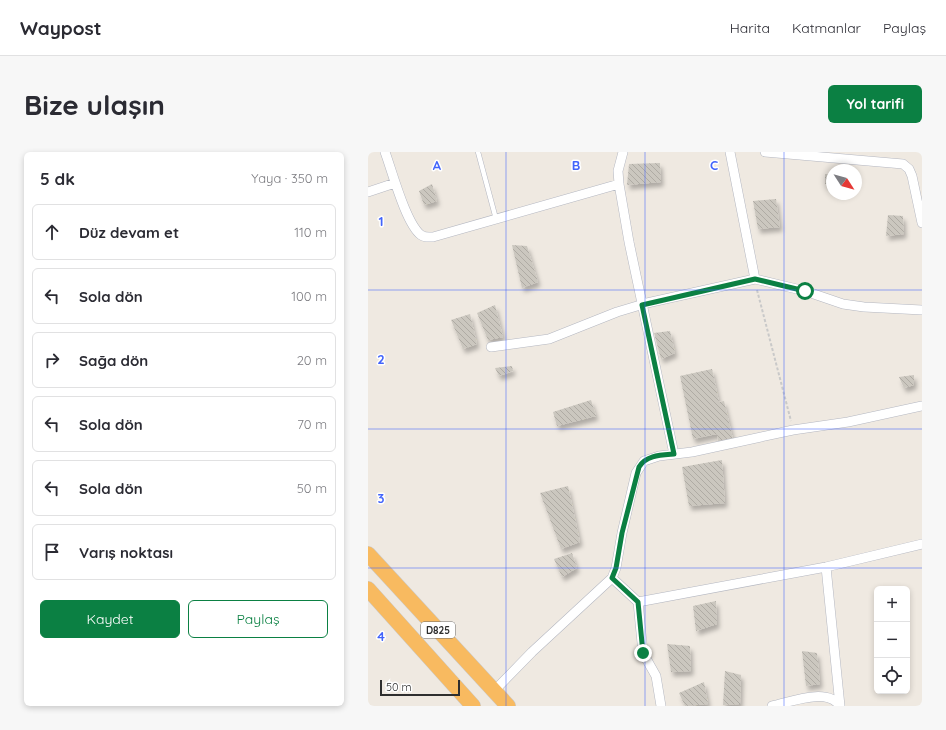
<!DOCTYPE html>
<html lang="tr">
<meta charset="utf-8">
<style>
:root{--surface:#fff;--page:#f7f7f7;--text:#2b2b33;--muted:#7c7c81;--line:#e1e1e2;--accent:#0b8043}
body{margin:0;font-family:Quicksand,sans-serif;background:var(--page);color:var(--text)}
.controls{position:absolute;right:12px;bottom:12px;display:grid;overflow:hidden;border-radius:6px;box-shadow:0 2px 6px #0003}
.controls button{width:36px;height:36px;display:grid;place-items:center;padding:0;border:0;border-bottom:1px solid var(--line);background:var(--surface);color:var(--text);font:20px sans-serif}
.compass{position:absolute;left:458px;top:12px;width:36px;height:36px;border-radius:50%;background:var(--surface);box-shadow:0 2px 6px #0003;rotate:126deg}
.scale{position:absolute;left:12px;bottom:10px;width:80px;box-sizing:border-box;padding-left:4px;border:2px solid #2e2e2e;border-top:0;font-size:11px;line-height:14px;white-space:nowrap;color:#2e2e2e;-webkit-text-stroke:3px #fff;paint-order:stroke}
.stop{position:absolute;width:12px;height:12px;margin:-9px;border:3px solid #0b8043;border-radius:50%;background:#fff}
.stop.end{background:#0b8043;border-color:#fff;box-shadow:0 1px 4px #0008}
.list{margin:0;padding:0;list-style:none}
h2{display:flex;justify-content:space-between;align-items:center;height:52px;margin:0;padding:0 16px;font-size:17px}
h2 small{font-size:13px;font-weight:400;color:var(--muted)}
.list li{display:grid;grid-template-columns:26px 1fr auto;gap:12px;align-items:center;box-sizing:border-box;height:56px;margin:0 8px 8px;padding:0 8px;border:1px solid var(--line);border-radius:6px}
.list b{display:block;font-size:15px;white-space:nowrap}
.list em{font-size:13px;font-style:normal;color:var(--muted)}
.actions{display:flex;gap:8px;padding:12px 16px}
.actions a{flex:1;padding:9px 0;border:1px solid var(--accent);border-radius:6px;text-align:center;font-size:14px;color:var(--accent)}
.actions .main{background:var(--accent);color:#fff}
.icon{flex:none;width:22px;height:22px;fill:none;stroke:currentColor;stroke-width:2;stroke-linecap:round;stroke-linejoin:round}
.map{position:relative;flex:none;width:554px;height:554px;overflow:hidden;border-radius:6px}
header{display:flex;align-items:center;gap:24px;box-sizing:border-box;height:56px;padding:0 20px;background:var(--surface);border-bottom:1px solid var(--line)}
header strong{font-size:19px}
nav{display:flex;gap:22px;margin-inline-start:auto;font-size:14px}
.intro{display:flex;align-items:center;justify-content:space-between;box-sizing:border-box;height:96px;padding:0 24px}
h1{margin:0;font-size:28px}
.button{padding:10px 18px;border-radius:6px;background:var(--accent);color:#fff;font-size:14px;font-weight:700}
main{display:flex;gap:24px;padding:0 24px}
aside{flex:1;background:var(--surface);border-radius:6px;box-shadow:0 2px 6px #0003}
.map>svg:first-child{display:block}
.building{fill:url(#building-back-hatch);filter:url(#shadow)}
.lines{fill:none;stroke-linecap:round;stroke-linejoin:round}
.service-casing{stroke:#b4b7c1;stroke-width:5.5}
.minor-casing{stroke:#b4b7c1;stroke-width:10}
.trunk-casing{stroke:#c9c9c9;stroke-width:16}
.path{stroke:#c9c9c9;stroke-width:2;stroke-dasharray:3 2;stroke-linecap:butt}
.service{stroke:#fff;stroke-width:4.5}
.minor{stroke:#fff;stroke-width:9}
.trunk{stroke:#f8ba60;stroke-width:15}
.route{stroke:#0b8043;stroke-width:5}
.grid{fill:none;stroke:#4264fb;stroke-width:1;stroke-opacity:0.55}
.labels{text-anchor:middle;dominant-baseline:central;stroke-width:3;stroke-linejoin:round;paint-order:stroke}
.shield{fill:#fff;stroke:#6d6d6d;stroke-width:1}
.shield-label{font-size:10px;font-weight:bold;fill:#2e2e2e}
.grid-label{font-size:13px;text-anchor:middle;font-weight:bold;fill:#4264fb;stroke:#fff;stroke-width:3;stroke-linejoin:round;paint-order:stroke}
</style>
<header>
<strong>Waypost</strong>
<nav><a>Harita</a><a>Katmanlar</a><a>Paylaş</a></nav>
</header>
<div class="intro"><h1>Bize ulaşın</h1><a class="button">Yol tarifi</a></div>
<main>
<aside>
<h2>5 dk<small>Yaya · 350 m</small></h2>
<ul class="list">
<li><svg class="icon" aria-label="ahead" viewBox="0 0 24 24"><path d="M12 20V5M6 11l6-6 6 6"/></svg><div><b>Düz devam et</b></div><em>110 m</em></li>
<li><svg class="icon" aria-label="left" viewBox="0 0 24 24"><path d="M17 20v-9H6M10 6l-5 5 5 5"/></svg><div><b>Sola dön</b></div><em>100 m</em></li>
<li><svg class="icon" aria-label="right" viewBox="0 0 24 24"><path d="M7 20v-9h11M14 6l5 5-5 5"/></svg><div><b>Sağa dön</b></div><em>20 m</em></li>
<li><svg class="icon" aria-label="left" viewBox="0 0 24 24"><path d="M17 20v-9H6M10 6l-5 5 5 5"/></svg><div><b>Sola dön</b></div><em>70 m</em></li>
<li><svg class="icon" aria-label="left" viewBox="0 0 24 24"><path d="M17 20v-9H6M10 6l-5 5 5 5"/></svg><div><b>Sola dön</b></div><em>50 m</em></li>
<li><svg class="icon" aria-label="arrive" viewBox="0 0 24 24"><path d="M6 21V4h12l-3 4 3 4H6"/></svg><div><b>Varış noktası</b></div></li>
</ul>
<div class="actions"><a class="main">Kaydet</a><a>Paylaş</a></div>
</aside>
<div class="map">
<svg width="554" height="554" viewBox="0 0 554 554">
<defs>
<pattern id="building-back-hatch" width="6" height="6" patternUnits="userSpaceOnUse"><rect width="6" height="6" fill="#cbc7bf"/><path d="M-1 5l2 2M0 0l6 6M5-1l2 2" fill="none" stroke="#afaba4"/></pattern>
<filter id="shadow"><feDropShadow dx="2.5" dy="4.5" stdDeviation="2" flood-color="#0004"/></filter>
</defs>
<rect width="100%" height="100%" fill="#efe9e1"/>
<path class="building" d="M292,11L293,30L259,33L261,12Z
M457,22H464V31L457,32Z
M64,32L69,49L56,53L51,39Z
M408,47L412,75L390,77L385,49Z
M520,63L535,64L536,82L518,84Z
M144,93L159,94L170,130L154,136Z
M127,153L135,185L120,188L109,161Z
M102,162L109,192L95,197L83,168Z
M302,179L307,201L293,207L286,181Z
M144,214L145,219L131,224L127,216Z
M344,217L351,250L356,249L365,287L350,290L349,282L325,287L312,224Z
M546,223V233L536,236L531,225Z
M223,248L228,264L189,274L185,260Z
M354,308L357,351L321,354L314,315Z
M200,334L212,390L193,397L172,341Z
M204,401L209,416L194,425L186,407Z
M348,449L349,472L328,479L325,454Z
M299,492L322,494L323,519L303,520Z
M434,499L449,501L452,532L438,534Z
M357,519L373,523L372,552L355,553Z
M336,530L340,552L317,554L311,541Z"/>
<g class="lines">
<g class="service-casing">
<path id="service" d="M110,0L128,67"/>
</g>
<g class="minor-casing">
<path id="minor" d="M17,0C24,19 38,72 53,83C57,86 61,85 65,85L251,32
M255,0L250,19L251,32L261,90L306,302
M362,0L387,127
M397,0L535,12L541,17L544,24L554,71
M0,40L27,31
M123,195L181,187L249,160L279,151L387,127L437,139L475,152L496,155L554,158
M458,415L472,554
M244,426L270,450L275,501L288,524L293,554
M270,450L458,415L554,392
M126,539L164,500L244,426L248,416L254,381L268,321L276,309L291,304L324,300L425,278L480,270L554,254
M404,554C423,550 459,535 472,554"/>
</g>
<g class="trunk-casing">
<path id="trunk" d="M0,402L140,554
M0,437L105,554"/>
</g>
<path class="path" d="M389,138L423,269"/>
<use href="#service" class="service"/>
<use href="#minor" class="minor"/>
<use href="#trunk" class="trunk"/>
</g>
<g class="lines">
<path class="route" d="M275,501L270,450L244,426L248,416L254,381L271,315C278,303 293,303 306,302L274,153L387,127L437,139"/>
</g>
<path class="grid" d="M138,0V554M277,0V554M416,0V554M0,138H554M0,277H554M0,416H554"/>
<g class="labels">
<rect class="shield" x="53" y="470" width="34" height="16" rx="3"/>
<g class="shield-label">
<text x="70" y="478">D825</text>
</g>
</g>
<g class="grid-label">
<text x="69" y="18">A</text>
<text x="208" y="18">B</text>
<text x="346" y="18">C</text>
<text x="13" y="74">1</text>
<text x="13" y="212">2</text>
<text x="13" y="351">3</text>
<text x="13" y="489">4</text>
</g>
</svg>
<div class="controls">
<button>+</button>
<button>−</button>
<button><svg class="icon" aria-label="locate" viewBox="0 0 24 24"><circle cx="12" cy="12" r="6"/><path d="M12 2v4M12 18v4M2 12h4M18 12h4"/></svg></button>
</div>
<svg class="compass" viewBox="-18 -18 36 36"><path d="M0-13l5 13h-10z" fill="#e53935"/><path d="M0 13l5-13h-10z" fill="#7c7c81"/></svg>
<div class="scale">50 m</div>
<div class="stop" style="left:437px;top:139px"></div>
<div class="stop end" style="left:275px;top:501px"></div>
</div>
</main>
